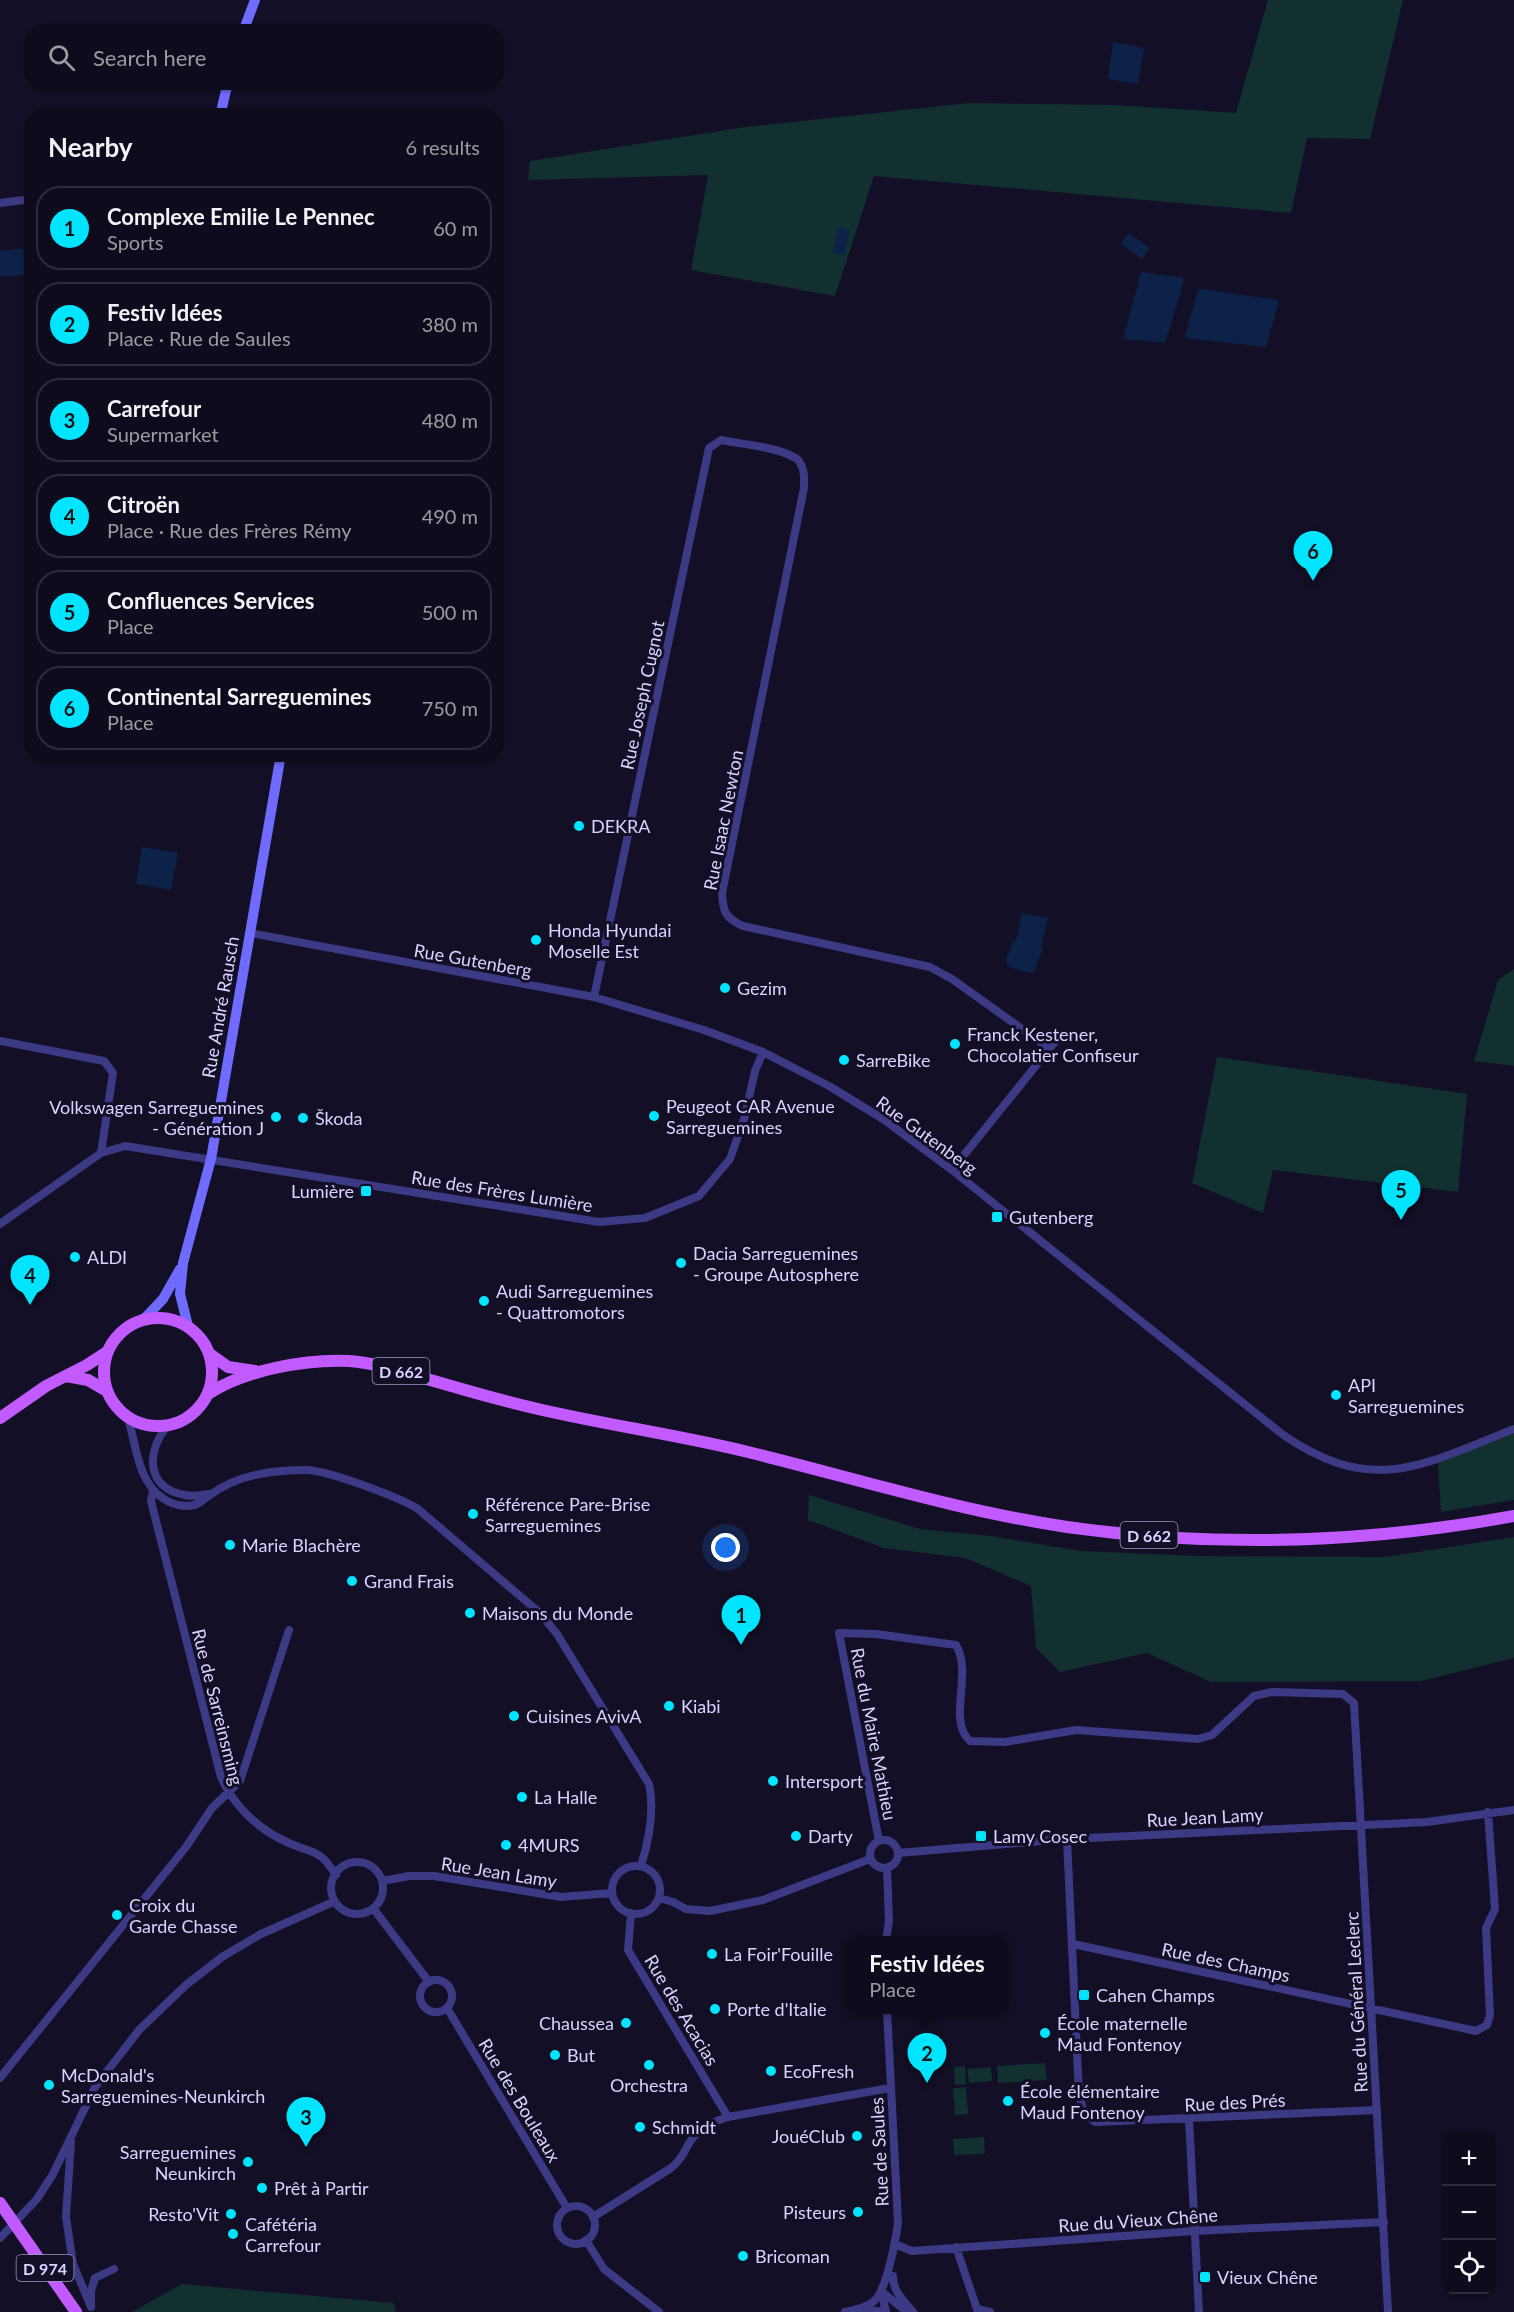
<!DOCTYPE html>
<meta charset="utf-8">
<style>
:root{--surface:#0e0b1c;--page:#171425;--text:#f1f3f6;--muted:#9b9ba3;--line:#2e2b3b;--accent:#00e5ff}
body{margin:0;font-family:Lato,sans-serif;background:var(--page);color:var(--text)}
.controls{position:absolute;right:18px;bottom:18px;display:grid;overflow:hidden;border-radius:12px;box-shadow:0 2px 4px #0004}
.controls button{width:54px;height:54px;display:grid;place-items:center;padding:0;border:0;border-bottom:2px solid var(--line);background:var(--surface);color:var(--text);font:30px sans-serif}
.you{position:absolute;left:726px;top:1548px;width:21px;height:21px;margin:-15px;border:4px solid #fff;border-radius:50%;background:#1a73e8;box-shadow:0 0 0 9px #1a73e833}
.badge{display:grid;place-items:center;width:39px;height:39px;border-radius:50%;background:var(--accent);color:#111;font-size:20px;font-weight:700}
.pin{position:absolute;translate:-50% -50px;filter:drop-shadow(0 2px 3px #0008)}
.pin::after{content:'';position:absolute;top:32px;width:21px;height:18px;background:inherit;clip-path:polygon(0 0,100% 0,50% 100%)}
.popup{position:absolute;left:846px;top:1936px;width:162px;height:78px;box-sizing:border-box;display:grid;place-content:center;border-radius:12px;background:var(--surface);filter:drop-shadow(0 2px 4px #0005);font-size:20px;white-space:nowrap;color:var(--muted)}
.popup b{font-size:22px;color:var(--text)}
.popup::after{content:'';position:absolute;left:50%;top:100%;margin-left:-12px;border:12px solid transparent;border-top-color:var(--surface)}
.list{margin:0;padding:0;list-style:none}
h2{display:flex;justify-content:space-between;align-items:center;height:78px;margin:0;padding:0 24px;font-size:26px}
h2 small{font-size:20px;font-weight:400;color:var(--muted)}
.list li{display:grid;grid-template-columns:39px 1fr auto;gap:18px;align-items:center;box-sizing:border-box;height:84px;margin:0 12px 12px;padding:0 12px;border:2px solid var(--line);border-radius:24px}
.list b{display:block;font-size:22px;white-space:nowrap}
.list p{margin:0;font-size:20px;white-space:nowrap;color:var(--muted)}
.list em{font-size:20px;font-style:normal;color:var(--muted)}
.icon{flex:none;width:33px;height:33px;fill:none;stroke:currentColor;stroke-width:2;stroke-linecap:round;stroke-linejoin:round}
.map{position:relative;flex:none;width:1514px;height:2312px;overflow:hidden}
.search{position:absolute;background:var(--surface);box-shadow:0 2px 4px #0004;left:24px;top:24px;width:480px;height:66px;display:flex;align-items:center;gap:15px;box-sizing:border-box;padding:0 21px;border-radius:24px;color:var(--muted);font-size:22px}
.panel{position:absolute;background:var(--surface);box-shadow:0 2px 4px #0004;left:24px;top:108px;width:480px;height:654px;border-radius:24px}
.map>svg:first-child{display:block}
.green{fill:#12302f}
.water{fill:#0c2248}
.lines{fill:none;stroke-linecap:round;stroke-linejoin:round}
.street{stroke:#3d3a85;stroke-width:8}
.secondary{stroke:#6f6bff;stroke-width:10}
.primary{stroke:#c25bff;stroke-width:12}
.poi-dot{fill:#00e5ff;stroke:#130f26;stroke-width:2}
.labels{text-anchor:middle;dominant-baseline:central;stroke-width:6;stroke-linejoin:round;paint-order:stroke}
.shield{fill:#130f26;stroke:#9e99be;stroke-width:1.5}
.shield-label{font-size:16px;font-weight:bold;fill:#d9d4ff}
.street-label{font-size:18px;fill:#d9d4ff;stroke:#130f26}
.poi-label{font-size:18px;fill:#d9d4ff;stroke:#130f26;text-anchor:start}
</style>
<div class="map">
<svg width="1514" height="2312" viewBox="0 0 1514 2312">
<rect width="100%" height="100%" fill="#130f26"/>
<path class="green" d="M1268,0H1403L1370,139L1307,138L1291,213L874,176L835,296L691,270L708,175L528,180L530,161L745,127L969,103L1117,105L1236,113Z
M1514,969V1066L1474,1061L1498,980Z
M1217,1057L1467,1094L1458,1192L1273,1170L1263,1213L1192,1183Z
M1514,1433V1500L1441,1512L1438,1463Z
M809,1495L920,1529L991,1536L1081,1551L1199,1556L1385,1557L1514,1537V1658L1421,1681L1211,1682L1147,1653L1060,1672L1036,1648L1031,1586L965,1558L884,1548L808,1520Z
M1045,2063L1047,2080L998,2083L997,2066Z
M965,2066L966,2084L955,2085L954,2067Z
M991,2067L992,2081L969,2083L967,2069Z
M966,2087L968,2114L955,2115L953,2088Z
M984,2137L985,2154L954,2155L953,2139Z
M182,2284L394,2303L396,2312H132Z"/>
<path class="water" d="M1113,42L1144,48L1138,84L1108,79Z
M838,227L850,230L844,255L833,253Z
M1128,233L1150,248L1142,259L1121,244Z
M31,248V274L0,277V251Z
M1141,272L1183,278L1184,281L1165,343L1125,339L1124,336Z
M1202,289L1278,300V304L1266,347L1187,338L1185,336L1198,290Z
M142,847L178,853L171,890L136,884Z
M1022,913L1048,918L1041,946L1043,949L1034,972L1031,973L1009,967L1006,960L1013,942L1016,940Z"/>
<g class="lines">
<path class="street" d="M0,203L32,199
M250,933L594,997L704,1030L763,1052L829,1086L883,1119L952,1170L1282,1434C1373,1497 1422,1465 1514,1429
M594,997L709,448L721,440C740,444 787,448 799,461C805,470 804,478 804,488L722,893C723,912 725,918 743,926L930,967L952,979L1050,1049
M0,1041L104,1061L113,1073L101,1153
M952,1170L1059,1037
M0,1224L101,1153L125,1146L599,1222L645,1218L699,1196L730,1159L745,1116L755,1071L763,1052
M128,1418C136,1445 138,1483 164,1499C173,1505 189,1509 199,1503C203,1501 206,1497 210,1495C224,1485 243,1477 260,1474C275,1471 291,1470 306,1470C327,1470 399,1497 418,1509L540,1613L557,1634L649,1784C655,1811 649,1840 641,1866
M168,1425C146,1451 145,1488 185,1495C193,1497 201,1495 209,1494
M153,1491L151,1501L221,1777C234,1807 260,1831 291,1844C316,1854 320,1850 336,1875
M1067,1839L1079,2095L1084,2113L1095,2122L1377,2110
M870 1854a14 14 0 1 1 28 0a14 14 0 1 1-28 0Z
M879,1841L839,1633L876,1634L956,1645C973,1673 947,1721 970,1741L1005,1742L1076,1730L1198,1739L1212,1735L1254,1696L1272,1692L1343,1694L1354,1703L1388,2312
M898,1853L1067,1839L1427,1822L1514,1810
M331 1888a26 26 0 1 1 52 0a26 26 0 1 1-52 0Z
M612 1890a24 24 0 1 1 48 0a24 24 0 1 1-48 0Z
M382,1881L409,1876H434L561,1897L612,1893
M659,1898L673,1902L686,1909L710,1911L763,1900L870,1859
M373,1908L429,1982
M631,1913L628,1950L728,2117
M886,1940L889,1921L887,1868
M1073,1944L1476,2031L1487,2025L1490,2015L1486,1928L1495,1909L1488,1812
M420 1996a16 16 0 1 1 32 0a16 16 0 1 1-32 0Z
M447,2008L567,2208
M0,2078L186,1847L212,1808L240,1781L289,1630
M1189,2119L1199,2312
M71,2142L66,2217L73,2264L91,2307
M557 2225a19 19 0 1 1 38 0a19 19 0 1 1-38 0Z
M593,2217L671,2168C680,2161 683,2154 688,2145C697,2129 712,2122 728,2117L890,2088
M0,2238L37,2199L53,2174L95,2087L139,2030L186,1985L222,1957L261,1934L333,1902
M586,2240L604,2269L659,2312
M895,2244L912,2251L1194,2231L1384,2222
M956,2247L977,2309L990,2312
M893,2276C893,2293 904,2300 913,2312
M881,2291L907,2312
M881,2291L886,2312
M91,2305V2291L95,2278L114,2269
M857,2309L885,2312
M845,2312C854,2310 869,2307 875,2300C887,2288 896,2239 898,2222L887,2010"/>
<path class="secondary" d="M243,32L255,0
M220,116L228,82
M144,1319L163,1299L180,1269
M188,1326L180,1294L183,1263L211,1159L281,754"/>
<path class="primary" d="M104 1372a54 54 0 1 1 108 0a54 54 0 1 1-108 0Z
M210,1354L228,1367L255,1371
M66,1376L88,1380L107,1391
M208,1394C244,1370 306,1359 349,1361C378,1363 406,1373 434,1381C468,1391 503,1401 538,1409C607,1425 678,1435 748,1452C854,1478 959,1511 1067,1527C1216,1548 1367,1543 1514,1516
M0,1418L46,1386L87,1365L107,1352
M0,2203L76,2312"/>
</g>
<g class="poi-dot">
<circle cx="579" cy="826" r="6"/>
<circle cx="536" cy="940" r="6"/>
<circle cx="725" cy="988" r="6"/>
<circle cx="955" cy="1044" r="6"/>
<circle cx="844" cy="1060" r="6"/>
<circle cx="654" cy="1116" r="6"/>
<circle cx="276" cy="1117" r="6"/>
<circle cx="303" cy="1118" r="6"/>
<rect x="360" y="1185" width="12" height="12" rx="3"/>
<rect x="991" y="1211" width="12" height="12" rx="3"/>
<circle cx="75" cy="1257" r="6"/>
<circle cx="681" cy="1263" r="6"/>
<circle cx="484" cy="1301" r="6"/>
<circle cx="1336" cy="1395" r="6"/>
<circle cx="473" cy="1514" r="6"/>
<circle cx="230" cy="1545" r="6"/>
<circle cx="352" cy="1581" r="6"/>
<circle cx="470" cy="1613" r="6"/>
<circle cx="669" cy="1706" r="6"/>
<circle cx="514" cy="1716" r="6"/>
<circle cx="773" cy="1781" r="6"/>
<circle cx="522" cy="1797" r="6"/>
<circle cx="796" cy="1836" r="6"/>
<rect x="975" y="1830" width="12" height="12" rx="3"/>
<circle cx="506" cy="1845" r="6"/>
<circle cx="117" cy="1915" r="6"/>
<circle cx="712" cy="1954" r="6"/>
<rect x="1078" y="1989" width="12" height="12" rx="3"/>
<circle cx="715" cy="2009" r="6"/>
<circle cx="626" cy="2023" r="6"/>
<circle cx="1045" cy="2033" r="6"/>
<circle cx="555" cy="2055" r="6"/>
<circle cx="649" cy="2065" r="6"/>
<circle cx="771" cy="2071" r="6"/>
<circle cx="49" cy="2085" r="6"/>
<circle cx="1008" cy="2101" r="6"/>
<circle cx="640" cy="2127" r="6"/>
<circle cx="857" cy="2136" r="6"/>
<circle cx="248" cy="2162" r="6"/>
<circle cx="262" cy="2188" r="6"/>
<circle cx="858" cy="2212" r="6"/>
<circle cx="231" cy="2214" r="6"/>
<circle cx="233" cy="2234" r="6"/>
<circle cx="743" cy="2256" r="6"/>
<rect x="1199" y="2271" width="12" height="12" rx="3"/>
</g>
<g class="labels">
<g class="shield">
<rect x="372.5" y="1358" width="57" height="26" rx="4.5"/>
<rect x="1120.5" y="1522" width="57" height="26" rx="4.5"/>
<rect x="16.5" y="2255" width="57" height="26" rx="4.5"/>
</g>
<g class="shield-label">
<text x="401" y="1371">D 662</text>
<text x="1149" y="1535">D 662</text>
<text x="45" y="2268">D 974</text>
</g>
<g class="street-label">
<text transform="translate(642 695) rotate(-78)">Rue Joseph Cugnot</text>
<text transform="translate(723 820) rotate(-79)">Rue Isaac Newton</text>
<text transform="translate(473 960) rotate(10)">Rue Gutenberg</text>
<text transform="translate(220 1007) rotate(-80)">Rue André Rausch</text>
<text transform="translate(927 1135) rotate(36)">Rue Gutenberg</text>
<text transform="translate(502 1191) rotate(9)">Rue des Frères Lumière</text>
<text transform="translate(218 1707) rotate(76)">Rue de Sarreinsming</text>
<text transform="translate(874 1734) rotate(79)">Rue du Maire Mathieu</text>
<text transform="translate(1205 1817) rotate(-3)">Rue Jean Lamy</text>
<text transform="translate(499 1872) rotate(9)">Rue Jean Lamy</text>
<text transform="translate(1226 1962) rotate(12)">Rue des Champs</text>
<text transform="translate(1356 2002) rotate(-93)">Rue du Général Leclerc</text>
<text transform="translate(682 2010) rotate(59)">Rue des Acacias</text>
<text transform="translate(520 2100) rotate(59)">Rue des Bouleaux</text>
<text transform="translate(1235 2102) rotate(-3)">Rue des Prés</text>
<text transform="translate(879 2152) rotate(-93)">Rue de Saules</text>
<text transform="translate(1138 2220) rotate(-4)">Rue du Vieux Chêne</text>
</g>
<g class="poi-label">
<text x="591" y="826">DEKRA</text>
<text x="548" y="930">Honda Hyundai<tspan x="548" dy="21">Moselle Est</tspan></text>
<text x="737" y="988">Gezim</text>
<text x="967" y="1034">Franck Kestener,<tspan x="967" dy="21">Chocolatier Confiseur</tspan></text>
<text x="856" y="1060">SarreBike</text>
<text x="666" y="1106">Peugeot CAR Avenue<tspan x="666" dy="21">Sarreguemines</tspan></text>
<text x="264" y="1107" text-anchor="end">Volkswagen Sarreguemines<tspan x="264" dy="21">- Génération J</tspan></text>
<text x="315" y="1118">Škoda</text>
<text x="354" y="1191" text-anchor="end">Lumière</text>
<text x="1009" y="1217">Gutenberg</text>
<text x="693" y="1253">Dacia Sarreguemines<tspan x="693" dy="21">- Groupe Autosphere</tspan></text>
<text x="87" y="1257">ALDI</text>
<text x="496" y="1291">Audi Sarreguemines<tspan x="496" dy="21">- Quattromotors</tspan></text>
<text x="1348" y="1385">API<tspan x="1348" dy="21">Sarreguemines</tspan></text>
<text x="485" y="1504">Référence Pare-Brise<tspan x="485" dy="21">Sarreguemines</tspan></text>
<text x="242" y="1545">Marie Blachère</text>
<text x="364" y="1581">Grand Frais</text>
<text x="482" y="1613">Maisons du Monde</text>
<text x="681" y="1706">Kiabi</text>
<text x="526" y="1716">Cuisines AvivA</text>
<text x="785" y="1781">Intersport</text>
<text x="534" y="1797">La Halle</text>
<text x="808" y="1836">Darty</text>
<text x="993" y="1836">Lamy Cosec</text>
<text x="518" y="1845">4MURS</text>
<text x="129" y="1905">Croix du<tspan x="129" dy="21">Garde Chasse</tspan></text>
<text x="724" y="1954">La Foir'Fouille</text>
<text x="1096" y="1995">Cahen Champs</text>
<text x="727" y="2009">Porte d'Italie</text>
<text x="614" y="2023" text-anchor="end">Chaussea</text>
<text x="1057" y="2023">École maternelle<tspan x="1057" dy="21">Maud Fontenoy</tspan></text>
<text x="567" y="2055">But</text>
<text x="783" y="2071">EcoFresh</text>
<text x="61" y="2075">McDonald's<tspan x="61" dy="21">Sarreguemines-Neunkirch</tspan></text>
<text x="649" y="2085" text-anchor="middle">Orchestra</text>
<text x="1020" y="2091">École élémentaire<tspan x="1020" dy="21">Maud Fontenoy</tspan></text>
<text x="652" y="2127">Schmidt</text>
<text x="845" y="2136" text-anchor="end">JouéClub</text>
<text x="236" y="2152" text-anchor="end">Sarreguemines<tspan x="236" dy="21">Neunkirch</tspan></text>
<text x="274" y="2188">Prêt à Partir</text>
<text x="846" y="2212" text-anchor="end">Pisteurs</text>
<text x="219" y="2214" text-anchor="end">Resto'Vit</text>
<text x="245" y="2224">Cafétéria<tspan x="245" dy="21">Carrefour</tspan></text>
<text x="755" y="2256">Bricoman</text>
<text x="1217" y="2277">Vieux Chêne</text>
</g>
</g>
</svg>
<div class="controls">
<button>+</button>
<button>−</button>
<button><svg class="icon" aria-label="locate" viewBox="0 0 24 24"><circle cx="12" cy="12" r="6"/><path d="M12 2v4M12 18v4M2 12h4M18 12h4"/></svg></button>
</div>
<div class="you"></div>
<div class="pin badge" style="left:741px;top:1645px">1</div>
<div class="pin badge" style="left:927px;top:2083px">2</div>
<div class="popup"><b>Festiv Idées</b>Place</div>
<div class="pin badge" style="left:306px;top:2147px">3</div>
<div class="pin badge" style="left:30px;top:1305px">4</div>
<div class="pin badge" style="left:1401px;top:1220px">5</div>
<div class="pin badge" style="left:1313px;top:581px">6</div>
<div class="search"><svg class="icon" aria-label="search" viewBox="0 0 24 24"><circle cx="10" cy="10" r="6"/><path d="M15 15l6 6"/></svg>Search here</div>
<section class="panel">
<h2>Nearby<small>6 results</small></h2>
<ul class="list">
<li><span class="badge">1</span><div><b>Complexe Emilie Le Pennec</b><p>Sports</p></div><em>60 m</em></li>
<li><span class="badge">2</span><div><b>Festiv Idées</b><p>Place · Rue de Saules</p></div><em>380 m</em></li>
<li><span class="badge">3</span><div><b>Carrefour</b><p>Supermarket</p></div><em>480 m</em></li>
<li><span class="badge">4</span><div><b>Citroën</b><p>Place · Rue des Frères Rémy</p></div><em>490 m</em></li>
<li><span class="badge">5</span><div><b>Confluences Services</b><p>Place</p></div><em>500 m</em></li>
<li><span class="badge">6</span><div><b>Continental Sarreguemines</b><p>Place</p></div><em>750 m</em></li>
</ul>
</section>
</div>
